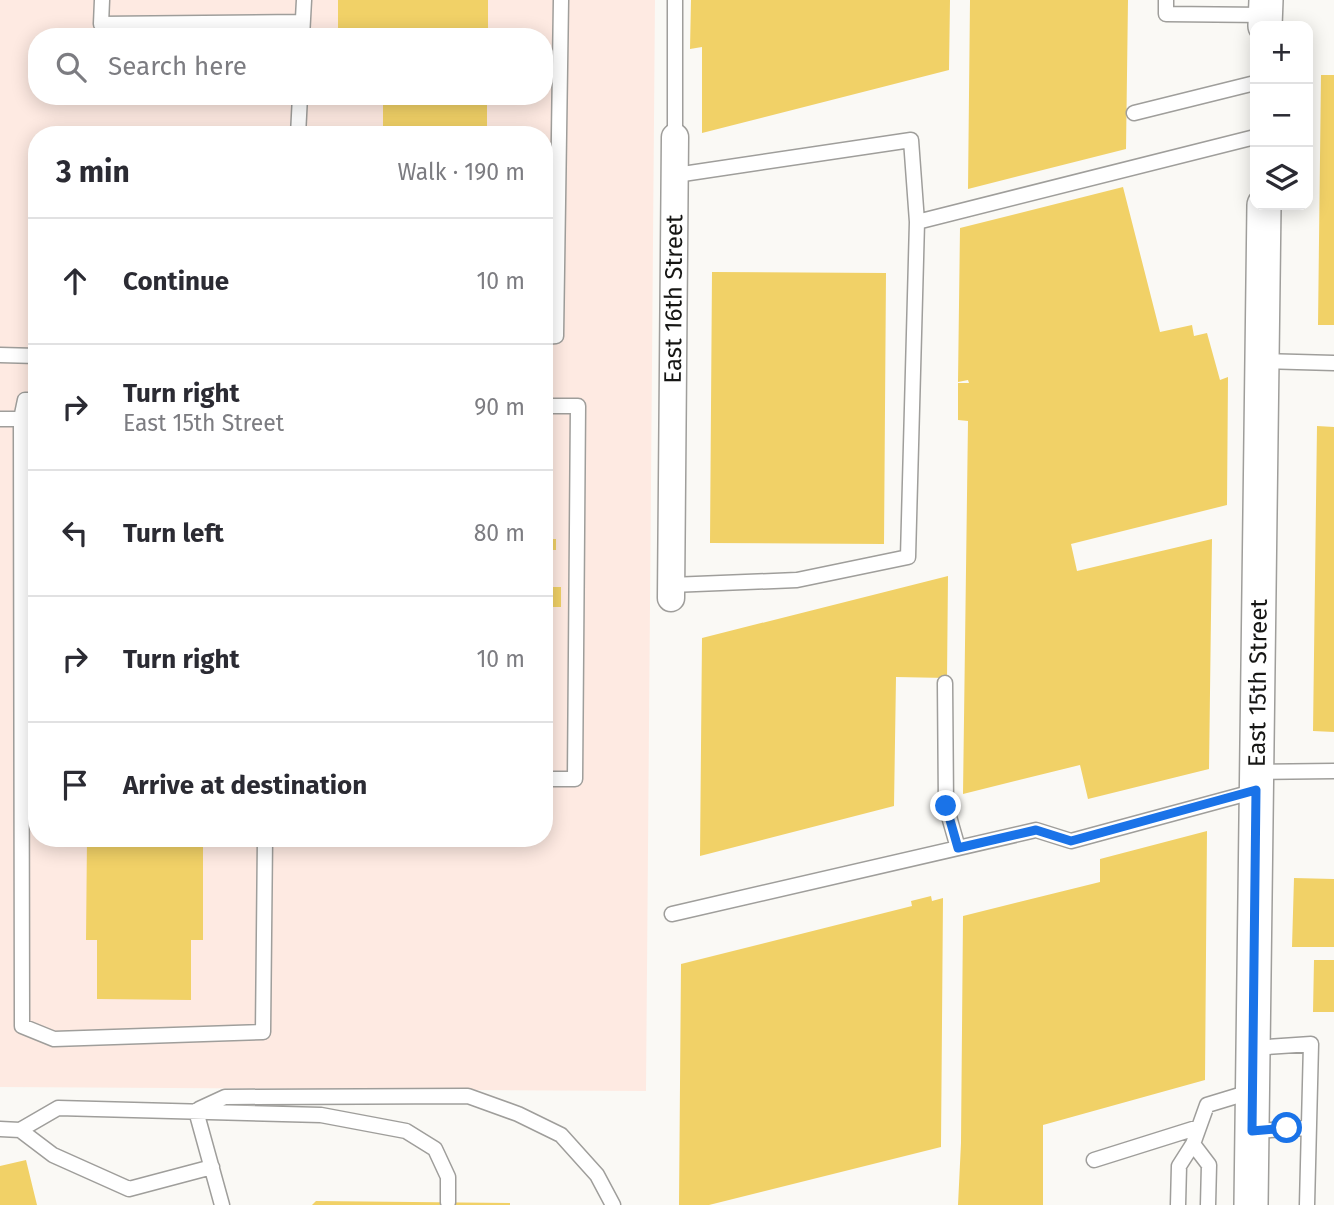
<!DOCTYPE html>
<meta charset="utf-8">
<style>
:root{--surface:#fff;--page:#f2f2f3;--text:#2b2b33;--muted:#7c7c81;--line:#e1e1e2}
body{margin:0;font-family:"Fira Sans",sans-serif;background:var(--page);color:var(--text)}
.controls{position:absolute;right:21px;top:21px;display:grid;overflow:hidden;border-radius:14px;box-shadow:0 4px 18px #0003}
.controls button{width:63px;height:63px;display:grid;place-items:center;padding:0;border:0;border-bottom:2px solid var(--line);background:var(--surface);color:var(--text);font:35px sans-serif}
.stop{position:absolute;width:21px;height:21px;margin:-16px;border:5px solid #1a73e8;border-radius:50%;background:#fff}
.stop.end{background:#1a73e8;border-color:#fff;box-shadow:0 2px 7px #0008}
.list{margin:0;padding:0;list-style:none}
h2{display:flex;justify-content:space-between;align-items:center;height:91px;margin:0;padding:0 28px;font-size:30px}
h2 small{font-size:23px;font-weight:400;color:var(--muted)}
.list li{display:grid;grid-template-columns:46px 1fr auto;gap:21px;align-items:center;box-sizing:border-box;height:126px;padding:0 28px;border-top:2px solid var(--line)}
.list b{display:block;font-size:26px;white-space:nowrap}
.list p{margin:0;font-size:23px;white-space:nowrap;color:var(--muted)}
.list em{font-size:23px;font-style:normal;color:var(--muted)}
.icon{flex:none;width:38px;height:38px;fill:none;stroke:currentColor;stroke-width:2;stroke-linecap:round;stroke-linejoin:round}
.map{position:relative;flex:none;width:1334px;height:1205px;overflow:hidden}
.search{position:absolute;background:var(--surface);box-shadow:0 4px 18px #0003;left:28px;top:28px;width:525px;height:77px;display:flex;align-items:center;gap:18px;box-sizing:border-box;padding:0 24px;border-radius:28px;color:var(--muted);font-size:26px}
.panel{position:absolute;background:var(--surface);box-shadow:0 4px 18px #0003;left:28px;top:126px;width:525px;height:721px;border-radius:28px}
.map>svg:first-child{display:block}
.commercial{fill:#feeae2;fill-rule:evenodd}
.building{fill:#f1d167}
.lines{fill:none;stroke-linecap:round;stroke-linejoin:round}
.service-casing{stroke:#9f9e9b;stroke-width:17}
.minor-casing{stroke:#9f9e9b;stroke-width:29}
.tertiary-casing{stroke:#9f9e9b;stroke-width:36}
.service{stroke:#fff;stroke-width:14}
.minor{stroke:#fff;stroke-width:26}
.tertiary{stroke:#fff;stroke-width:33}
.route{stroke:#1a73e8;stroke-width:9}
.labels{text-anchor:middle;dominant-baseline:central;stroke-width:5;stroke-linejoin:round;paint-order:stroke}
.street-label{font-size:24px;fill:#161614;stroke:#faf9f5}
</style>
<div class="map">
<svg width="1334" height="1205" viewBox="0 0 1334 1205">
<rect width="100%" height="100%" fill="#faf9f5"/>
<path class="commercial" d="M0,0H655L646,1091L0,1087ZM37,37H544V96H37ZM37,135H544V838H37Z"/>
<path class="building" d="M338,0H488V37H338Z
M691,0H950L949,70L702,133V47L690,49Z
M970,0H1128L1126,149L968,189Z
M1321,75H1334V325H1318Z
M383,96H487V135H383Z
M1123,187L1160,332L1192,325L1194,336L1207,333L1220,380L1228,377L1227,505L1071,544L1077,571L1212,539L1209,769L1088,799L1080,765L963,794L968,421L958,420V383H969L968,380L958,382L960,228Z
M712,272L886,273L884,544L710,543Z
M1317,426L1334,427V732L1313,731Z
M544,493H549V539H556V550H549L548,587H561V607H548L547,744H544Z
M948,576L947,678L896,677L894,806L700,856L702,638Z
M1207,831L1205,1080L1043,1125V1205H958L961,1143L963,916L1100,882V859Z
M87,838H203V940H191V1000L97,999V940H86Z
M1294,878L1334,879V947H1292Z
M931,896L932,901L943,898L941,1147L709,1205H679L681,964L912,906L911,901Z
M1314,960H1334V1012H1313Z
M26,1160L37,1205H0V1166Z
M316,1201L510,1203V1205H312Z"/>
<g class="lines">
<g class="service-casing">
<path id="service" d="M102,0L101,24L302,22
M675,0V137
M1166,0V14L1266,15
M302,37L304,0
M1134,113L1255,83
M298,135L300,96
M917,222L1255,137
M544,337L556,336L561,0
M0,355L37,356
M1261,361L1334,363
M37,400H25L21,419L22,1026L54,1039L263,1032L265,838
M544,406H578L575,779H544
M0,419H21
M671,585L797,580L908,557L917,222L911,140L676,175
M945,683L946,806L958,848
M1257,772L1334,771
M672,914L1036,830L1071,841L1256,791
M1253,1048L1311,1044L1307,1205
M199,1109L225,1097L468,1096L518,1114L561,1135L597,1175L613,1205
M196,1111L222,1205
M0,1129L20,1130L58,1108L321,1115L406,1131L435,1149L448,1177V1202
M20,1130L53,1155L129,1189L212,1167
M1252,1131L1307,1128
M1094,1160L1199,1127
M1178,1205L1179,1166L1193,1144
M1208,1205L1209,1165L1193,1144L1207,1105L1253,1091"/>
</g>
<g class="minor-casing">
<g id="minor">
<path id="s1" d="M671,598L675,137"/>
</g>
</g>
<g class="tertiary-casing">
<g id="tertiary">
<path d="M1265,26L1266,0"/>
<path id="s2" d="M1251,1205L1264,205"/>
</g>
</g>
<use href="#service" class="service"/>
<use href="#minor" class="minor"/>
<use href="#tertiary" class="tertiary"/>
</g>
<g class="lines">
<path class="route" d="M946,806L958,848L1036,830L1071,841L1256,790L1252,1131L1287,1128"/>
</g>
<g class="labels">
<g class="street-label">
<text stroke="none"><textPath href="#s1" startOffset="299">East 16th Street</textPath></text>
<text stroke="none"><textPath href="#s2" startOffset="522">East 15th Street</textPath></text>
</g>
</g>
</svg>
<div class="controls">
<button>+</button>
<button>−</button>
<button><svg class="icon" aria-label="layers" viewBox="0 0 24 24"><path d="M12 4l9 5-9 5-9-5zM3 14l9 5 9-5"/></svg></button>
</div>
<div class="stop" style="left:1287px;top:1128px"></div>
<div class="stop end" style="left:946px;top:806px"></div>
<div class="search"><svg class="icon" aria-label="search" viewBox="0 0 24 24"><circle cx="10" cy="10" r="6"/><path d="M15 15l6 6"/></svg>Search here</div>
<section class="panel">
<h2>3 min<small>Walk · 190 m</small></h2>
<ul class="list">
<li><svg class="icon" aria-label="ahead" viewBox="0 0 24 24"><path d="M12 20V5M6 11l6-6 6 6"/></svg><div><b>Continue</b></div><em>10 m</em></li>
<li><svg class="icon" aria-label="right" viewBox="0 0 24 24"><path d="M7 20v-9h11M14 6l5 5-5 5"/></svg><div><b>Turn right</b><p>East 15th Street</p></div><em>90 m</em></li>
<li><svg class="icon" aria-label="left" viewBox="0 0 24 24"><path d="M17 20v-9H6M10 6l-5 5 5 5"/></svg><div><b>Turn left</b></div><em>80 m</em></li>
<li><svg class="icon" aria-label="right" viewBox="0 0 24 24"><path d="M7 20v-9h11M14 6l5 5-5 5"/></svg><div><b>Turn right</b></div><em>10 m</em></li>
<li><svg class="icon" aria-label="arrive" viewBox="0 0 24 24"><path d="M6 21V4h12l-3 4 3 4H6"/></svg><div><b>Arrive at destination</b></div></li>
</ul>
</section>
</div>
